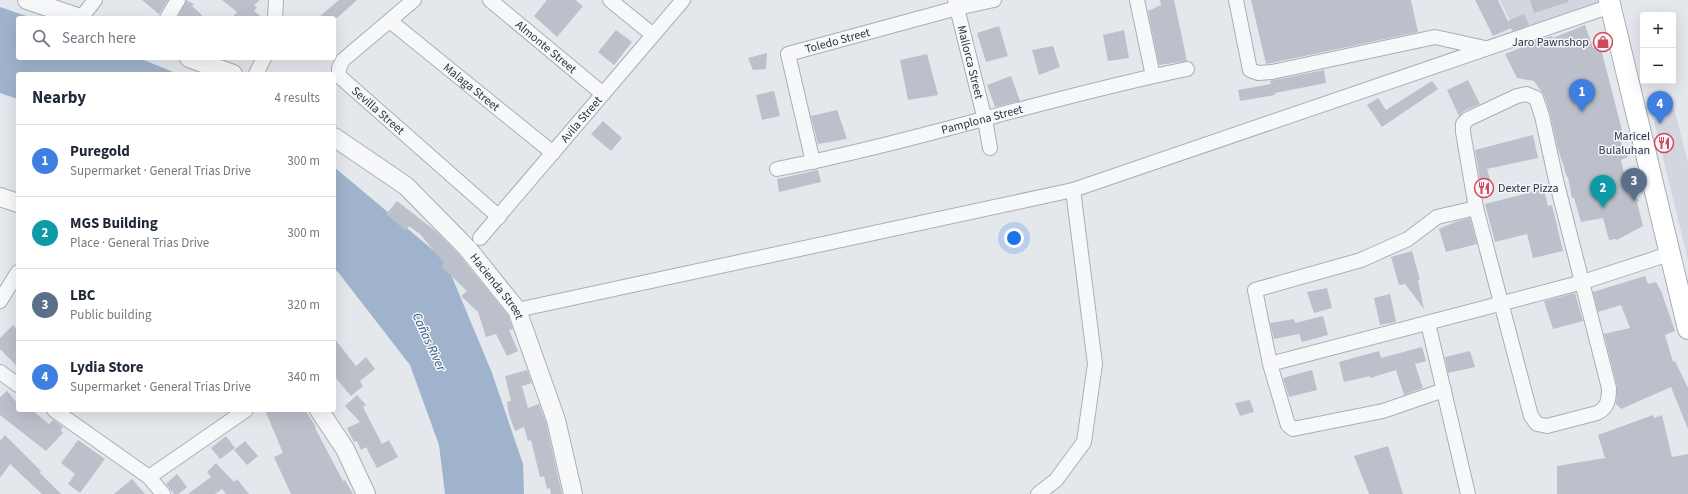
<!DOCTYPE html>
<meta charset="utf-8">
<style>
:root{--surface:#fff;--page:#f6f6f7;--text:#1f2937;--muted:#747a83;--line:#e0e1e3;--accent:#2563eb}
body{margin:0;font-family:"Source Sans 3",sans-serif;background:var(--page);color:var(--text)}
.controls{position:absolute;right:12px;top:12px;display:grid;overflow:hidden;border-radius:4px;box-shadow:0 4px 16px #0002}
.controls button{width:36px;height:36px;display:grid;place-items:center;padding:0;border:0;border-bottom:1px solid var(--line);background:var(--surface);color:var(--text);font:20px sans-serif}
.you{position:absolute;left:1014px;top:238px;width:14px;height:14px;margin:-10px;border:3px solid #fff;border-radius:50%;background:#1a73e8;box-shadow:0 0 0 6px #1a73e833}
.badge{display:grid;place-items:center;width:26px;height:26px;border-radius:50%;background:var(--accent);color:#fff;font-size:13px;font-weight:700}
.pin{position:absolute;translate:-50% -33px;filter:drop-shadow(0 1px 2px #0008)}
.pin::after{content:'';position:absolute;top:21px;width:14px;height:12px;background:inherit;clip-path:polygon(0 0,100% 0,50% 100%)}
.list{margin:0;padding:0;list-style:none}
h2{display:flex;justify-content:space-between;align-items:center;height:52px;margin:0;padding:0 16px;font-size:17px}
h2 small{font-size:13px;font-weight:400;color:var(--muted)}
.list li{display:grid;grid-template-columns:26px 1fr auto;gap:12px;align-items:center;box-sizing:border-box;height:72px;padding:0 16px;border-top:1px solid var(--line)}
.list b{display:block;font-size:15px;white-space:nowrap}
.list p{margin:0;font-size:13px;white-space:nowrap;color:var(--muted)}
.list em{font-size:13px;font-style:normal;color:var(--muted)}
.icon{flex:none;width:22px;height:22px;fill:none;stroke:currentColor;stroke-width:2;stroke-linecap:round;stroke-linejoin:round}
.map{position:relative;flex:none;width:1688px;height:494px;overflow:hidden}
.search{position:absolute;background:var(--surface);box-shadow:0 4px 16px #0002;left:16px;top:16px;width:320px;height:44px;display:flex;align-items:center;gap:10px;box-sizing:border-box;padding:0 14px;border-radius:4px;color:var(--muted);font-size:15px}
.panel{position:absolute;background:var(--surface);box-shadow:0 4px 16px #0002;left:16px;top:72px;width:320px;height:340px;border-radius:4px}
.map>svg:first-child{display:block}
.built{fill:#d2d6de}
.water{fill:#9fb4cc}
.building{fill:#bbc0ca}
.lines{fill:none;stroke-linecap:round;stroke-linejoin:round}
.minor-casing{stroke:#a9aeb7;stroke-width:16}
.tertiary-casing{stroke:#a9aeb7;stroke-width:20}
.secondary-casing{stroke:#a9aeb7;stroke-width:22}
.minor{stroke:#f7f8fa;stroke-width:14}
.tertiary{stroke:#f7f8fa;stroke-width:18}
.secondary{stroke:#fff;stroke-width:20}
.labels{text-anchor:middle;dominant-baseline:central;stroke-width:3;stroke-linejoin:round;paint-order:stroke}
.street-label{font-size:12px;fill:#2b3445;stroke:#f4f6f9}
.poi-label{font-size:12px;fill:#2b3445;stroke:#f4f6f9;text-anchor:end}
.water-label{font-size:13px;font-style:italic;fill:#34527a;stroke:#f4f6f9}
</style>
<div class="map">
<svg width="1688" height="494" viewBox="0 0 1688 494">
<rect width="100%" height="100%" fill="#e4e7ec"/>
<path class="built" d="M1500,0H1599V2L1515,32Z
M1674,108L1688,163V260L1652,113Z"/>
<path class="water" d="M0,7L32,18H18V58H139L178,74H18V99L0,93Z
M334,167L445,260L492,373L523,464L524,494H445L439,445L410,365L338,272L334,269Z"/>
<path class="building" d="M142,0H168L159,14Z
M186,0L194,4L192,6L205,18H177Z
M222,0H260L254,5L257,7L254,11L263,18H232L237,12Z
M339,0H357L337,18H318Z
M547,0H575L583,6L557,37L534,16Z
M1160,0H1174L1187,61L1159,65L1148,11L1161,5Z
M1251,0H1411L1418,32L1266,64Z
M1475,0H1498L1511,28L1493,36Z
M1530,0H1568V2L1534,13Z
M1524,14L1529,25L1512,31L1508,21Z
M1585,25L1593,48L1600,45L1623,134L1618,136L1628,157L1621,160L1626,182L1639,201L1637,202L1643,226L1617,240L1616,239L1609,240L1603,218L1581,222L1574,198H1572L1568,177H1567L1558,149L1550,114L1544,95L1534,81L1517,78L1505,54L1520,48L1519,46L1552,36L1553,38Z
M999,26L1008,56L986,62L977,33Z
M616,30L632,42L614,65L598,52Z
M1124,30L1129,58L1108,61L1103,35Z
M1053,46L1060,67L1039,75L1032,50Z
M767,53L766,69L753,70L748,58Z
M927,54L938,95L908,100L900,60Z
M1324,70L1326,83L1275,93V95L1240,101L1238,90L1271,84L1270,81Z
M1011,76L1020,101L995,107L987,85Z
M1468,80L1480,104L1464,111L1459,116L1447,90Z
M1432,81L1438,89L1382,127L1367,105L1378,98L1386,110Z
M774,91L780,116L762,120L756,95Z
M837,110L847,139L818,144L811,116Z
M603,121L622,138L611,151L591,134Z
M1533,135L1538,158L1487,169L1491,183L1481,186L1475,150Z
M818,170L821,182L779,192L777,179Z
M1544,189L1548,206L1552,205L1563,251L1533,258L1527,234L1495,242L1485,204Z
M397,201L438,233L461,257L508,315L513,329L509,330L518,351L507,356L496,334L486,337L478,312L461,296L467,291L441,266L444,263L420,234L409,226L406,231L386,214Z
M1470,218L1477,244L1446,252L1439,229L1455,222Z
M1412,251L1420,280H1418L1424,309L1405,284L1399,285L1391,257Z
M1645,276L1648,284L1656,282L1661,291L1675,331L1665,335L1673,362L1675,361L1688,388V429L1671,387L1621,409L1616,404L1617,386L1604,334L1630,328L1621,305L1598,312L1593,292Z
M1327,288L1332,308L1314,313L1307,292Z
M1575,293L1583,321L1553,329L1544,301Z
M1390,294L1396,322L1380,325L1374,298Z
M1323,316L1328,335L1302,342L1299,334L1274,339L1270,323L1294,319L1295,323Z
M13,325L18,330V367L0,349V338Z
M334,338L356,366L366,357L375,369L360,381L363,386L351,396L334,376Z
M1422,347L1426,361L1415,364L1423,388L1404,395L1396,370L1370,378V376L1344,382L1339,362L1379,351L1381,358Z
M1470,351L1475,367L1448,373L1445,357Z
M527,370L532,383L522,386L528,408L539,404L546,423L562,494H551L550,488L547,489L544,476L540,477L531,440L528,441L524,427L515,431L509,415L507,402L511,401L505,376Z
M1312,370L1317,390L1289,397L1283,378Z
M7,391L18,404V410H32L49,424L53,420L63,427L61,430L63,433L46,451L0,415V397Z
M357,395L366,405L363,407L382,444L389,440L398,457L377,468L366,447L361,450L357,441L354,442L347,428L360,422L345,406Z
M1250,400L1254,412L1240,416L1235,403Z
M265,410H305L316,427L315,428L343,481L345,480L353,494H291L274,457L283,453Z
M1653,415L1654,418L1662,415L1672,457L1688,454V494H1557V466L1605,458L1598,435Z
M5,435L41,471L40,473L61,494H42L10,464L0,478V441Z
M226,436L235,448L220,459L211,448Z
M78,440L105,459L80,493L68,484L75,474L61,463Z
M245,441L258,456L247,465L234,450Z
M1388,446L1403,494H1369L1354,456Z
M216,463L234,482L237,479L249,494H226L222,489L215,494H188L211,477L207,472Z
M177,474L187,487L179,494H174L166,484Z
M132,479L145,494H114Z"/>
<g class="lines">
<g class="minor-casing">
<g id="minor">
<path id="s1" d="M414,0L343,60L339,68V76L499,217"/>
<path id="s2" d="M490,0L603,94"/>
<path d="M610,0L653,35"/>
<path id="s3" d="M955,0L985,120L990,148"/>
<path d="M1137,0L1153,76"/>
<path d="M1236,0L1250,70L1258,73L1272,72L1435,37L1485,48"/>
<path d="M81,18L95,0"/>
<path d="M167,18L178,0"/>
<path d="M275,18L276,0"/>
<path id="s4" d="M390,21L553,153"/>
<path d="M256,74L264,58"/>
<path d="M1526,94L1536,98L1542,116L1556,180L1609,388C1609,399 1608,408 1597,413L1547,426L1537,424L1531,416L1476,208L1463,132V124L1468,119L1517,96Z"/>
<path id="s5" d="M813,162L788,54L957,8L994,0"/>
<path id="s6" d="M777,169C915,142 1049,97 1187,69"/>
<path id="s7" d="M480,238L683,0"/>
<path d="M0,301L18,272"/>
<path d="M517,310L1073,190L1611,6"/>
<path d="M1428,323L1468,494"/>
<path d="M1270,364L1583,282L1669,254"/>
<path d="M0,372L18,385"/>
<path d="M1444,390L1383,411L1293,429L1288,425L1270,364L1255,290L1361,260L1408,239L1437,217L1476,208"/>
<path d="M54,410L149,477L246,410"/>
<path d="M149,477L163,494"/>
<path d="M1038,494L1056,480L1084,442L1095,364L1073,190"/>
</g>
</g>
<g class="tertiary-casing">
<g id="tertiary">
<path d="M27,0L80,18"/>
<path d="M189,58L233,74"/>
<path id="s8" d="M334,137L406,186L468,249L517,310L556,420L573,494"/>
<path d="M0,197L18,203"/>
<path d="M319,410L345,449L366,494"/>
</g>
</g>
<g class="secondary-casing">
<path id="secondary" d="M1609,0L1688,329"/>
</g>
<use href="#minor" class="minor"/>
<use href="#tertiary" class="tertiary"/>
<use href="#secondary" class="secondary"/>
</g>
<defs>
<g id="shop-ring" transform="scale(1)"><circle r="9.5" fill="#f4f6f9" stroke="#d1495b" stroke-width="1.5"/><path d="M-5-2.5h2.3a2.7 3.5 0 0 1 5.4 0H5L5.5 6h-11ZM-1.5-2.5h3a1.5 2.3 0 0 0-3 0Z" fill="#d1495b"/></g>
<g id="restaurant-ring" transform="scale(1)"><circle r="9.5" fill="#f4f6f9" stroke="#d1495b" stroke-width="1.5"/><path d="M-5-6h1v4h1v-4h1v4h1v-4h1v5L-1.5 .5V6h-2V.5L-5-1ZM5-6V6H3V1.5H1.5Q1.5-4 5-6Z" fill="#d1495b"/></g>
</defs>
<g fill-rule="evenodd">
<use href="#shop-ring" x="1603" y="42"/>
<use href="#restaurant-ring" x="1664" y="143"/>
<use href="#restaurant-ring" x="1484" y="188"/>
</g>
<g class="labels">
<g class="street-label">
<text stroke="none"><textPath href="#s5" startOffset="162">Toledo Street</textPath></text>
<text stroke="none"><textPath href="#s2" startOffset="73">Almonte Street</textPath></text>
<text stroke="none"><textPath href="#s3" startOffset="64">Mallorca Street</textPath></text>
<text stroke="none"><textPath href="#s4" startOffset="105">Malaga Street</textPath></text>
<text stroke="none"><textPath href="#s1" startOffset="162">Sevilla Street</textPath></text>
<text stroke="none"><textPath href="#s7" startOffset="156">Avila Street</textPath></text>
<text stroke="none"><textPath href="#s6" startOffset="211">Pamplona Street</textPath></text>
<text stroke="none"><textPath href="#s8" startOffset="223">Hacienda Street</textPath></text>
</g>
<g class="poi-label">
<text x="1589" y="42">Jaro Pawnshop</text>
<text x="1650" y="136">Maricel<tspan x="1650" dy="14">Bulaluhan</tspan></text>
<text x="1498" y="188" text-anchor="start">Dexter Pizza</text>
</g>
<g class="water-label">
<text transform="translate(429 342) rotate(65)">Cañas River</text>
</g>
</g>
</svg>
<div class="controls">
<button>+</button>
<button>−</button>
</div>
<div class="you"></div>
<div class="pin badge" style="left:1582px;top:112px;background:#3f7fe0">1</div>
<div class="pin badge" style="left:1603px;top:208px;background:#0f9aa8">2</div>
<div class="pin badge" style="left:1634px;top:201px;background:#5c6f8a">3</div>
<div class="pin badge" style="left:1660px;top:124px;background:#3f7fe0">4</div>
<div class="search"><svg class="icon" aria-label="search" viewBox="0 0 24 24"><circle cx="10" cy="10" r="6"/><path d="M15 15l6 6"/></svg>Search here</div>
<section class="panel">
<h2>Nearby<small>4 results</small></h2>
<ul class="list">
<li><span class="badge" style="background:#3f7fe0">1</span><div><b>Puregold</b><p>Supermarket · General Trias Drive</p></div><em>300 m</em></li>
<li><span class="badge" style="background:#0f9aa8">2</span><div><b>MGS Building</b><p>Place · General Trias Drive</p></div><em>300 m</em></li>
<li><span class="badge" style="background:#5c6f8a">3</span><div><b>LBC</b><p>Public building</p></div><em>320 m</em></li>
<li><span class="badge" style="background:#3f7fe0">4</span><div><b>Lydia Store</b><p>Supermarket · General Trias Drive</p></div><em>340 m</em></li>
</ul>
</section>
</div>
